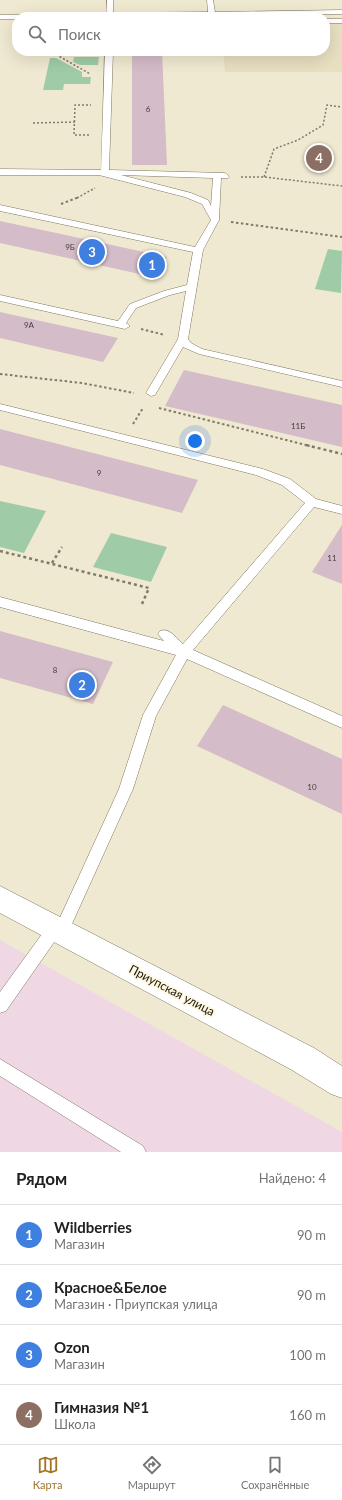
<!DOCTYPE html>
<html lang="ru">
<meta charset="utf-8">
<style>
:root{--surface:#fff;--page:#f6f6f6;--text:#202124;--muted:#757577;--line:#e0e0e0;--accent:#a27427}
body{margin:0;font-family:Lato,sans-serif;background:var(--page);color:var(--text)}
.you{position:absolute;left:195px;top:441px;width:14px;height:14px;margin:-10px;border:3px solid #fff;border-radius:50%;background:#1a73e8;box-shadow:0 0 0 6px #1a73e833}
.badge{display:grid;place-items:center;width:26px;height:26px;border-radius:50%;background:var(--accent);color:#fff;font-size:13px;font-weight:700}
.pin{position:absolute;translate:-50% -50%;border:2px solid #fff;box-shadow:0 1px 4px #0006}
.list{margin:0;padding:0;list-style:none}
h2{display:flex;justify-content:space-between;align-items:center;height:52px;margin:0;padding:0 16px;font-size:17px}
h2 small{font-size:13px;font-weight:400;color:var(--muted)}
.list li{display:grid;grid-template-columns:26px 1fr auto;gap:12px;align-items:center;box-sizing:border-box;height:60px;padding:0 16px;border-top:1px solid var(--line)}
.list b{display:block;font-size:15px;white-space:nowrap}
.list p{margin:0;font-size:13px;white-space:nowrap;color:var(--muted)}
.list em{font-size:13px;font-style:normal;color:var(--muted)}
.icon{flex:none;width:22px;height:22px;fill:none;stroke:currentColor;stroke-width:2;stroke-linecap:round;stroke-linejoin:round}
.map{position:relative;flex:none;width:342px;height:1152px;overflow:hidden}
.search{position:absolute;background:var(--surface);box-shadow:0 4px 16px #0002;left:12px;right:12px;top:12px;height:44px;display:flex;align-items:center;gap:10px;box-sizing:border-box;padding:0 14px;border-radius:16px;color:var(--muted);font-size:15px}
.sheet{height:292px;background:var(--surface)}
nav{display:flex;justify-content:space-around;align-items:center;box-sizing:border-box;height:56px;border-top:1px solid var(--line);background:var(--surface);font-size:11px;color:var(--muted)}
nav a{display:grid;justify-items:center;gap:2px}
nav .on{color:var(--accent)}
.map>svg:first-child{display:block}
.built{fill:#e8dfc0}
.industrial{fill:#efd8e3}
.green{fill:#9fcca7}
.building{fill:#d4bcc8}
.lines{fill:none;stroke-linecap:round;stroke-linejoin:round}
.lane-casing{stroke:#7d7761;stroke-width:1}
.street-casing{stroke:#7d7761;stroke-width:1}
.path-far2{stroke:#7f7b6b;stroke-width:1.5;stroke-dasharray:2 2;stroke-linecap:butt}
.path-far1{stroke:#7f7b6b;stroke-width:2;stroke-dasharray:2.5 2.5;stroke-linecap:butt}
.path{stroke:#7f7b6b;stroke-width:2.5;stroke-dasharray:3 3;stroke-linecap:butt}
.lane{fill:#fff;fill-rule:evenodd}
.street{fill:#fff;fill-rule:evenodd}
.labels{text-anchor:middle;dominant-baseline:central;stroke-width:3.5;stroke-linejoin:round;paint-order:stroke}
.number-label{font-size:8px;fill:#463f3c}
.near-street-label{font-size:12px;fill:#17150d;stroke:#fef7de}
</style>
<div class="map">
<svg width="342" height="1152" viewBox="0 0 342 1152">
<rect width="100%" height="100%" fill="#f0e9d1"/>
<path class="built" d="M325,18H342V72H225L223,51H325Z"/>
<path class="industrial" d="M0,940L342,1132V1152H0Z"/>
<path class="green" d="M74,57H99L98,65H80L73,62Z
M50,58H56L82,72V77H91L90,84H64L63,90H43Z
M328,249L342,251L341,293L315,289Z
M0,501L46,511L24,553L0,547Z
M111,533L167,547L151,582L93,567Z"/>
<path class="building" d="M132,51H162L167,165H132Z
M0,221L61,234L167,257L153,277L0,243Z
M0,312L118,338L103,362L0,338Z
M184,370L342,405V447L165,406Z
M0,429L198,480L182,513L0,465Z
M342,525V584L312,572Z
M0,631L113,662L93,704L0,678Z
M223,705L342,759V814L197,746Z"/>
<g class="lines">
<g class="lane-casing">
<path id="lane" d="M107,0H113V13L208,12L207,0H213L215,12L342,10V14L17,17V19H0V15L107,13Z
M325,19H342V23H325Z
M105,51H113L109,170L225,173L229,176L228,178H221L219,220L203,250L188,339L191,343L202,349L342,381V387L199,354L183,347L155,395L151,396L146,393L178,339L186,291L170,295L136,308L126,323L130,326L125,329L0,301V295L118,321L130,304L164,291L187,285L193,252L0,211V205L195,247L211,220L202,204L185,197L99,175H0V169L101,170ZM121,175L213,178L211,206L208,200L191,193Z
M0,404L263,469L290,479L316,499L342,506V514L314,507L193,650L342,716V728L187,659L156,716L133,789L66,937L61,939L57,938L6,1011L0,1013V992L50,923L55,921L58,922L119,789L143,715L176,655L0,607V597L164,641L158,634L160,631C169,627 176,638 183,644L305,503L282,485L256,475L0,410Z
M0,1059L143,1146L146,1152H121L0,1076Z"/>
</g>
<g class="street-casing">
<path id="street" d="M0,886L314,1048L342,1066V1098L331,1094L292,1070L0,913Z"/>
</g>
<path class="path-far2" d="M54,51L57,55L90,74
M58,55H77V51
M77,55H92
M33,123L75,122
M89,135H74L75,105H91
M241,177H264L342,186
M264,177L274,149L298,140L323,125L327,105L342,107
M77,198L95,188"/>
<path class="path-far1" d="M61,204L79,197
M231,222L342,237
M141,329L165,335
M0,374L82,383L134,393
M159,408L310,446
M133,424L143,408"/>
<path class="path" d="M306,445L342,454
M0,551L149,588L142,604
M52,563L62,547"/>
<use href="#lane" class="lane"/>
<use href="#street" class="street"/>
</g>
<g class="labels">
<g class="number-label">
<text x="148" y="109">6</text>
<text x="70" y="247">9Б</text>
<text x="29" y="325">9А</text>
<text x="298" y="426">11Б</text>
<text x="99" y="473">9</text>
<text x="332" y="558">11</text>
<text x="55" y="670">8</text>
<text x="312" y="787">10</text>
</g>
<g class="near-street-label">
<text transform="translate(172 990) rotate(28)">Приупская улица</text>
</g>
</g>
</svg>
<div class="you"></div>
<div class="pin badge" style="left:152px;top:265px;background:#3f7fe0">1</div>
<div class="pin badge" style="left:82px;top:685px;background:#3f7fe0">2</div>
<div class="pin badge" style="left:92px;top:252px;background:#3f7fe0">3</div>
<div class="pin badge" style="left:319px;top:158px;background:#8d6e63">4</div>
<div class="search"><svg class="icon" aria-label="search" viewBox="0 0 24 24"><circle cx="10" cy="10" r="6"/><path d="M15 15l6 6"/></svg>Поиск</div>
</div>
<section class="sheet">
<h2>Рядом<small>Найдено: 4</small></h2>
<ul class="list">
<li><span class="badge" style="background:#3f7fe0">1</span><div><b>Wildberries</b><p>Магазин</p></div><em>90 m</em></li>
<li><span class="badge" style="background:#3f7fe0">2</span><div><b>Красное&amp;Белое</b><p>Магазин · Приупская улица</p></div><em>90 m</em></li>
<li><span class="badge" style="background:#3f7fe0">3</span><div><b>Ozon</b><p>Магазин</p></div><em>100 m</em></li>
<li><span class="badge" style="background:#8d6e63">4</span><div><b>Гимназия №1</b><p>Школа</p></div><em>160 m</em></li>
</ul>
</section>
<nav>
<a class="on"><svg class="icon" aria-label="map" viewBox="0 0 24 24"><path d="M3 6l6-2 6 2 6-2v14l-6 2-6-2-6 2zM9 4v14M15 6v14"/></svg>Карта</a>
<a><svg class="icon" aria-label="directions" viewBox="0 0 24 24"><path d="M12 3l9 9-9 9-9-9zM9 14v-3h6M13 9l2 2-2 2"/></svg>Маршрут</a>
<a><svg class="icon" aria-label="saved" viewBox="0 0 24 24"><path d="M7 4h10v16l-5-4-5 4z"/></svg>Сохранённые</a>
</nav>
